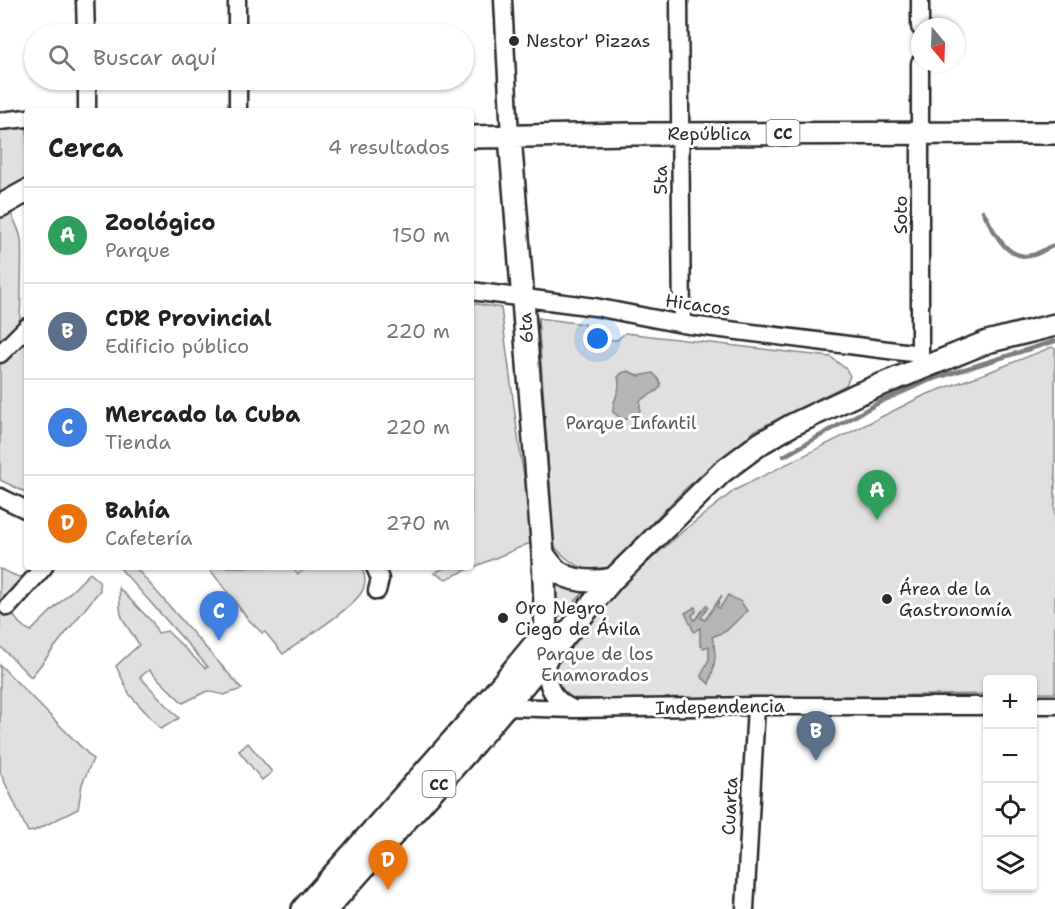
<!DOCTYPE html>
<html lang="es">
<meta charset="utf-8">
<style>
:root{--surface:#fff;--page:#f6f6f6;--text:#222;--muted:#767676;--line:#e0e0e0;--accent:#2b2b2b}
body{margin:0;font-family:"Shantell Sans",sans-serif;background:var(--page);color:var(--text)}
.controls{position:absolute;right:18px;bottom:18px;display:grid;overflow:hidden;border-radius:6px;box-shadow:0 2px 4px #0004}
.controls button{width:54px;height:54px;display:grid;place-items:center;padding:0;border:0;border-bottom:2px solid var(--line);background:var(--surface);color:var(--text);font:30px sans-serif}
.compass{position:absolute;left:911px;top:18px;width:54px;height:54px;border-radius:50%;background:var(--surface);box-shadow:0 2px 4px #0004;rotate:161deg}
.you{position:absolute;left:598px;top:339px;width:21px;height:21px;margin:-15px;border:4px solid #fff;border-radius:50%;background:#1a73e8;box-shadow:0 0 0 9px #1a73e833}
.badge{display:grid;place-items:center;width:39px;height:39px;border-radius:50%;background:var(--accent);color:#fff;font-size:20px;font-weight:700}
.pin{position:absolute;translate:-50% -50px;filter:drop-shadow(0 2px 3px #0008)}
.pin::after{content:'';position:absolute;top:32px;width:21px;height:18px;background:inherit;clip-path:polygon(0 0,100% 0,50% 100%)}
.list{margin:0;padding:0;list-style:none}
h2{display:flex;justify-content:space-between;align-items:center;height:78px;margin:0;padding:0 24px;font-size:26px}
h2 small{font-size:20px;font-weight:400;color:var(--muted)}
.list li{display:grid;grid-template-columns:39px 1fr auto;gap:18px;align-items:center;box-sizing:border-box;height:96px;padding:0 24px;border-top:2px solid var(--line)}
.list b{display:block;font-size:22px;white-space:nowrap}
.list p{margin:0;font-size:20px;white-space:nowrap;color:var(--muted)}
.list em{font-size:20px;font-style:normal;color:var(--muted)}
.icon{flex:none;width:33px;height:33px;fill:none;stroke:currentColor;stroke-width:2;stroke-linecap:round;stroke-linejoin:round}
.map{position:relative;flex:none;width:1055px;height:909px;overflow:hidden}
.search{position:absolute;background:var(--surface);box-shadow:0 2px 4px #0004;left:24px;top:24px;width:450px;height:66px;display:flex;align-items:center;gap:15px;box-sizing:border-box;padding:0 21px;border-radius:33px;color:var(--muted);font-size:22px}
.panel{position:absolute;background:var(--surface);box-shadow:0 2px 4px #0004;left:24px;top:108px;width:450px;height:462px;border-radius:6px}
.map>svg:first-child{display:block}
.green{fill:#e0e0e0;stroke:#868686;stroke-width:1.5}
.water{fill:#b6b6b6;stroke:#7e7e7e;stroke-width:1.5}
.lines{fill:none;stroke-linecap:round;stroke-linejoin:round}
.stream{stroke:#7e7e7e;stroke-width:4.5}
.minor-casing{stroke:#2b2b2b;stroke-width:21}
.major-casing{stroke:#2b2b2b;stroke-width:26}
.minor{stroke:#fff;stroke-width:16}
.major{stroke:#fff;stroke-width:21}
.poi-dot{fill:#2b2b2b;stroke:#fff;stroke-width:2}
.labels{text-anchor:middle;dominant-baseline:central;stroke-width:6;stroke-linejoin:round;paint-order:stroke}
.shield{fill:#fff;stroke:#6b6b6b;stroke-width:1.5}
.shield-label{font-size:16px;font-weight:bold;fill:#2b2b2b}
.poi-label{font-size:18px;fill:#2b2b2b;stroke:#fff;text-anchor:start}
.street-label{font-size:18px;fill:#2b2b2b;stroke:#fff}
.park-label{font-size:18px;fill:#585858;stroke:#fff}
</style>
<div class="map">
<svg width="1055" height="909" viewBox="0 0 1055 909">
<rect width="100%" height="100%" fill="#fff"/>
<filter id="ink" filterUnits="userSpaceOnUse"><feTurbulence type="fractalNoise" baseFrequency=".0167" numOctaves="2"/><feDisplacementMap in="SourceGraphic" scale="12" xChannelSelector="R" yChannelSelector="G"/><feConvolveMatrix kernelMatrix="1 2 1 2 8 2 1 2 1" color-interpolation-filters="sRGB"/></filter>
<g filter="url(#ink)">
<path class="green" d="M27,125V180L0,194V129Z
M8,208C13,218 19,228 21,239C22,246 21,320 19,324C15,332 6,340 0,346V214Z
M471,303L501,308L521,459L535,541L446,579L434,573L446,567H471Z
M538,318L584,324L594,340H617L625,333L831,357L846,369L850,376L846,385L756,430L686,488L605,571C583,572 568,562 554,546Z
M27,333V493L0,480V359Z
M1052,347L1055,349V693H1033L1032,680H988L987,694L644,700L568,698L554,687L552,659L605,600L682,532L735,490L925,395L989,372Z
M119,567H135L242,689L224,695L207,691L183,703L149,670L140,677L179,718L161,729L130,695L116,666L139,645C134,634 124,626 121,614C119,606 120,596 119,588L153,623L158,633L167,631L205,668L208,667Z
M208,567H291L298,574L307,567H361C366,576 367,584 361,593C350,610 301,641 283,654L265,632L262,633L248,619Z
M0,569L19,577L30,576L12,610C15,620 21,627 31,631L90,573L99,581L100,590L31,677L0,646Z
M553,575L586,590L559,618Z
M0,665L93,759L82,784L78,809L34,831L28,832L0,772Z
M248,743L272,772L262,780L239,751Z"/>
<path class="water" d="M628,371L639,376L653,373C672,392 651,391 640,401V410L637,416L623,420L613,412C612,398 622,393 618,377L622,373Z
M722,595L717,607L720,608L728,595L741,602L747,611L726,631L712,637C718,654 714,668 709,684L701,676L709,659V646L704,648L700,645V628L694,632L685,613L695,607L696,612L692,615L694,620L697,618L706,605L708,607L701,618L705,620Z"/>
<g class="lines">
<path class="stream" d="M983,211C993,230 1006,262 1033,255C1041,253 1047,247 1055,245
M784,456L880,402L930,380L1055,341"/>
<g class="minor-casing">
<path id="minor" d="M85,0L86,34
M237,0V34
M503,0L510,136
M679,0L682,324
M920,0V27
M920,63V362
M238,80V111
M87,111V80
M0,121L27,118
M471,291L595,307L682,324L920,354
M0,354L27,327
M0,497L27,510
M375,567L380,579L377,591
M8,607L44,567
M547,657C545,682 549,698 573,709
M1032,705H1055
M506,707L574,709L756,706H988
M745,909L756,706"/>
</g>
<g class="major-casing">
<path id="major" d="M510,136L543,554L547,657
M471,137L629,134L1055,133
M0,206L27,191
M543,554C548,560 553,569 560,573C576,583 596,582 613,579
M303,909L491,697L547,629
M327,909L469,750L613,579L722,472L761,443L792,425L858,394L987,342L1055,325"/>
</g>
<use href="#minor" class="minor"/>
<use href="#major" class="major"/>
</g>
</g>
<g class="poi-dot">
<circle cx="514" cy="41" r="6"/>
<circle cx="887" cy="599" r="6"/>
<circle cx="503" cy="618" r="6"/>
</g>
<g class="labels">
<g class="shield">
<rect x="766.5" y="120" width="33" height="26" rx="4.5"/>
<rect x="422.5" y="771" width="33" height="26" rx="4.5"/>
</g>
<g class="shield-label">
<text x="783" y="133">CC</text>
<text x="439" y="784">CC</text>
</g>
<g class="poi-label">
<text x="526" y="41">Nestor' Pizzas</text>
<text x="899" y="589">Área de la<tspan x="899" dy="21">Gastronomía</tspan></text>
<text x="515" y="608">Oro Negro<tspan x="515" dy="21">Ciego de Ávila</tspan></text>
</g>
<g class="street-label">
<text x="709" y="134">República</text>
<text transform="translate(661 180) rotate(-90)">5ta</text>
<text transform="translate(901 215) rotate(-90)">Soto</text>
<text transform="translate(698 305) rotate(8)">Hicacos</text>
<text transform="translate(526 328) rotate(-94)">6ta</text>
<text transform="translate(720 707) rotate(-1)">Independencia</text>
<text transform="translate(730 806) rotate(-87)">Cuarta</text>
</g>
<g class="park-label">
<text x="631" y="423">Parque Infantil</text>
<text x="595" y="654">Parque de los<tspan x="595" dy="21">Enamorados</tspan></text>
</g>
</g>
</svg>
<div class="controls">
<button>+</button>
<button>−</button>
<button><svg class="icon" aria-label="locate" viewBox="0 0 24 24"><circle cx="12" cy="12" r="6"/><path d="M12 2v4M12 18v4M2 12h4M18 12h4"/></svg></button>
<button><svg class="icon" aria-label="layers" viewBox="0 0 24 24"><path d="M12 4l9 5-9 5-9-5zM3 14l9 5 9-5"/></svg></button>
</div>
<svg class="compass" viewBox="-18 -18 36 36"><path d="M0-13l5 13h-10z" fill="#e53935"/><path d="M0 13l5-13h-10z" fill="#767676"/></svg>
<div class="you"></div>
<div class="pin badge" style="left:877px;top:520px;background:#2e9e5b">A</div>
<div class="pin badge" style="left:816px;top:761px;background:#5c6f8a">B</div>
<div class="pin badge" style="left:219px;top:641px;background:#3f7fe0">C</div>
<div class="pin badge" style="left:388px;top:890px;background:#e8710a">D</div>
<div class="search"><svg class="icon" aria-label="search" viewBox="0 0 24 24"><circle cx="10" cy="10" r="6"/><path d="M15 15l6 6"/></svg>Buscar aquí</div>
<section class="panel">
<h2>Cerca<small>4 resultados</small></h2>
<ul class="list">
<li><span class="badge" style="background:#2e9e5b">A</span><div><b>Zoológico</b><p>Parque</p></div><em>150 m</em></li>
<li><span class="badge" style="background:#5c6f8a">B</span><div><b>CDR Provincial</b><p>Edificio público</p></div><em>220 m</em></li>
<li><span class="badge" style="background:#3f7fe0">C</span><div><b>Mercado la Cuba</b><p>Tienda</p></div><em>220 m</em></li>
<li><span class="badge" style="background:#e8710a">D</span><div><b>Bahía</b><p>Cafetería</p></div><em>270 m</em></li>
</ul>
</section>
</div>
